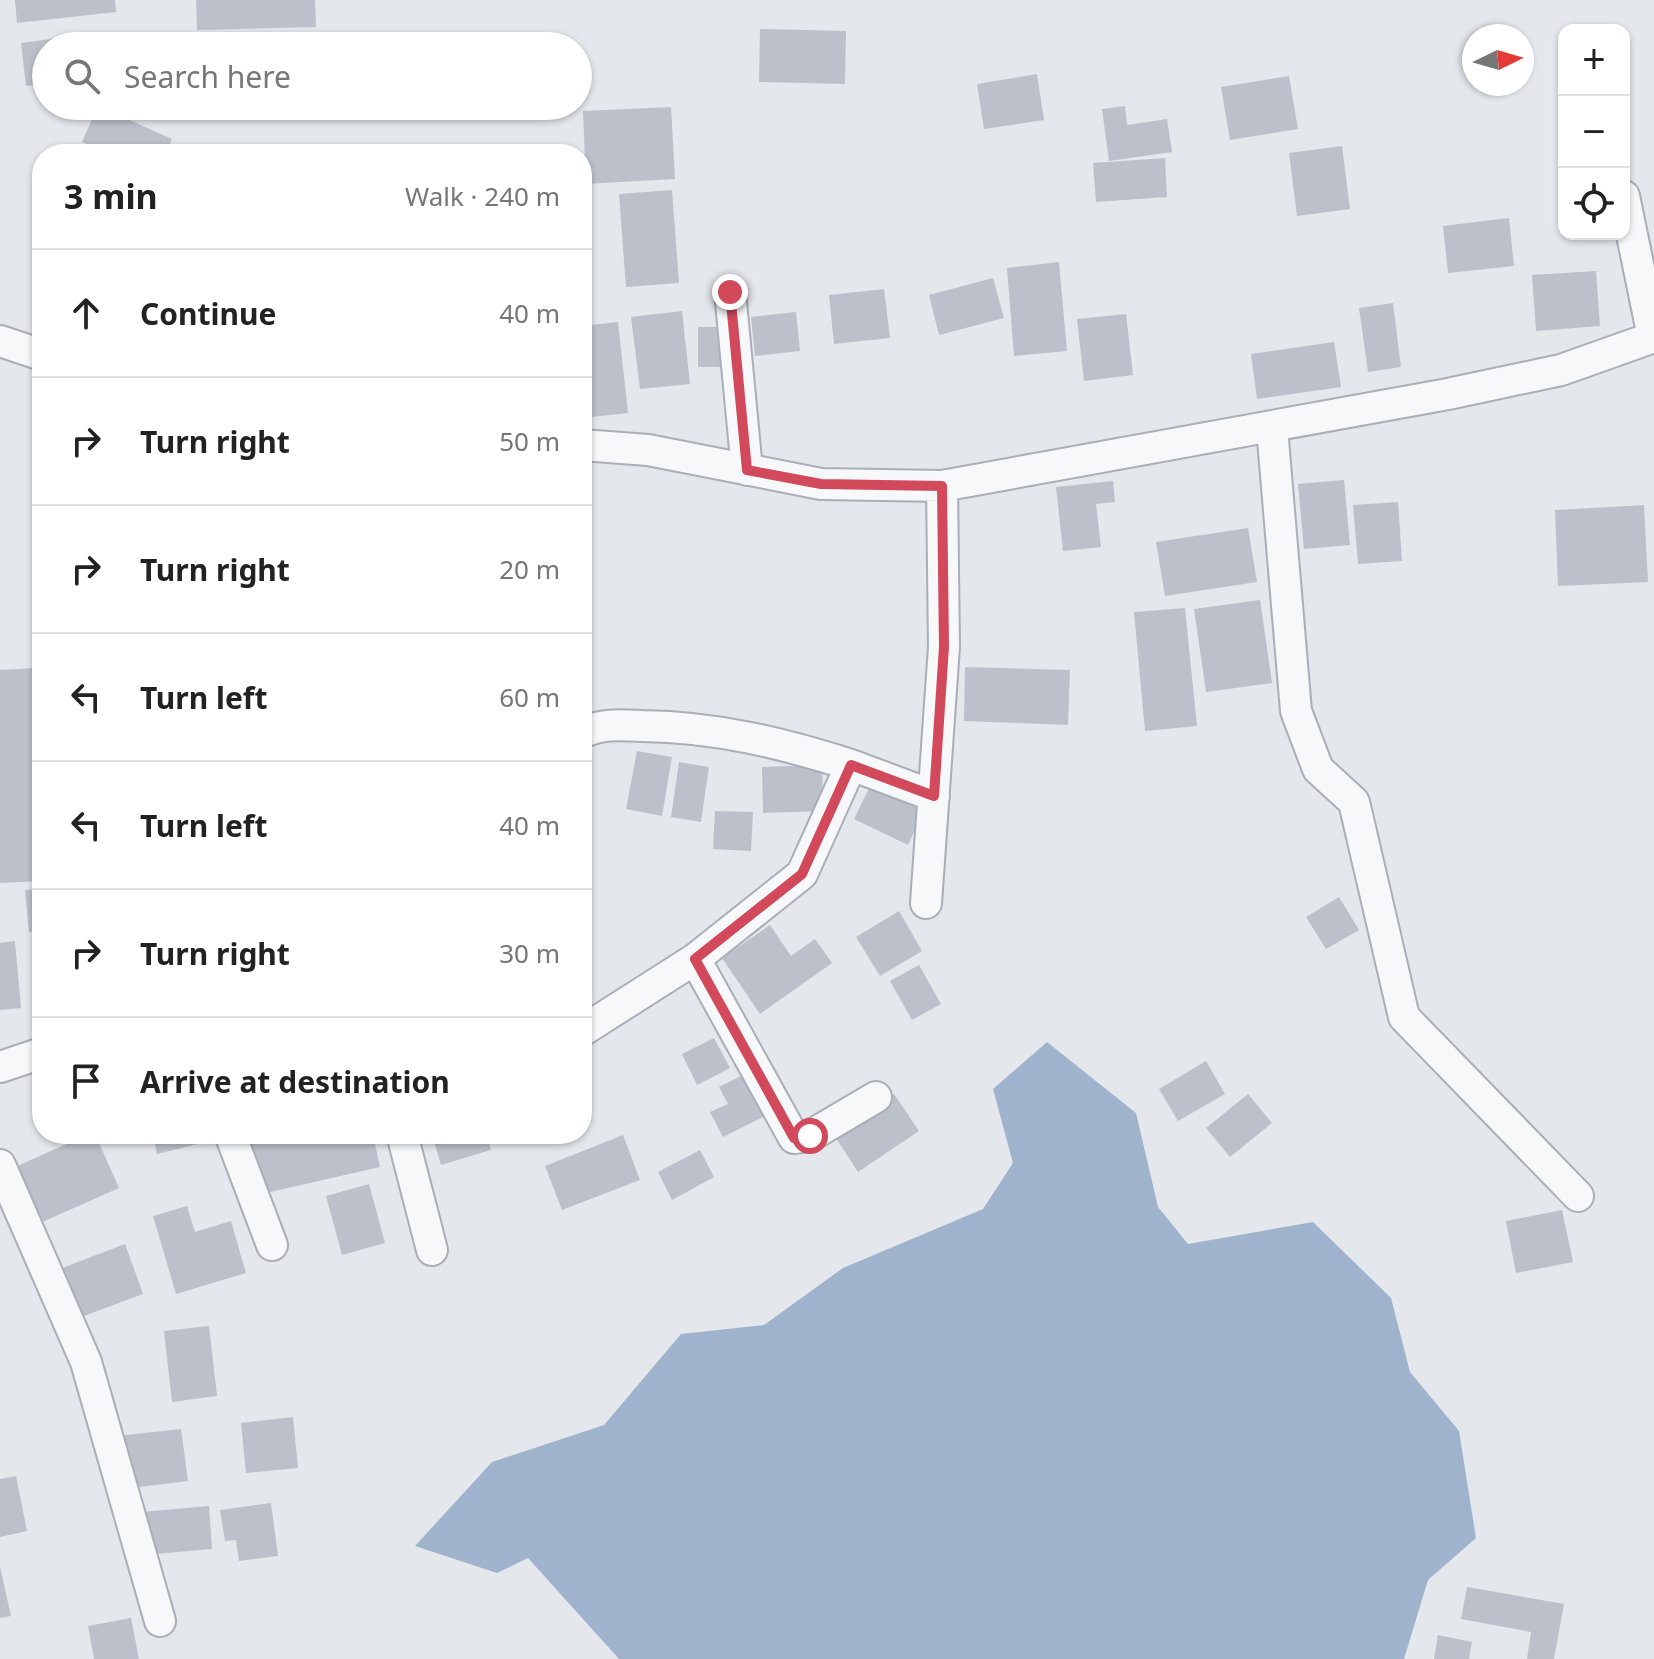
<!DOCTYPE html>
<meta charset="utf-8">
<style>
:root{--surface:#fff;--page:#f2f2f2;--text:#222;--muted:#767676;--line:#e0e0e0}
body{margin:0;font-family:"Noto Sans",sans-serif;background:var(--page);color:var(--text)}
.controls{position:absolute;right:24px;top:24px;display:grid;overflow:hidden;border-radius:16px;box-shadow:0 2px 6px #0004}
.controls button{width:72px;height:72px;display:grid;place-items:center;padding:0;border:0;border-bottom:2px solid var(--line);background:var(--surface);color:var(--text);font:40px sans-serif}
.compass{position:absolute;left:1462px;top:24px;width:72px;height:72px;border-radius:50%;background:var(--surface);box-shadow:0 2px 6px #0004;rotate:85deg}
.stop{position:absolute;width:24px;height:24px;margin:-18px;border:6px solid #d1495b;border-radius:50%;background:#fff}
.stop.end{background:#d1495b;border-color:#fff;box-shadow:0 2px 8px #0008}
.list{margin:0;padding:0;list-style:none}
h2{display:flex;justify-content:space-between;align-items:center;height:104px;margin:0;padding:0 32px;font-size:34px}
h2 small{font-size:26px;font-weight:400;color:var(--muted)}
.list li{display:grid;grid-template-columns:52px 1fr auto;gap:24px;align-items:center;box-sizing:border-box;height:128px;padding:0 32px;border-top:2px solid var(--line)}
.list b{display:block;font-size:30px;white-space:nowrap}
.list em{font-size:26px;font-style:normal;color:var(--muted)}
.icon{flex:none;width:44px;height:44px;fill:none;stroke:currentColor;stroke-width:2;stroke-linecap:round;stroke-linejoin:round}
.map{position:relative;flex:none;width:1654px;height:1659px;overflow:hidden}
.search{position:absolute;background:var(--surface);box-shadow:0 2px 6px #0004;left:32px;top:32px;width:560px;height:88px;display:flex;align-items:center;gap:20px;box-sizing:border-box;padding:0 28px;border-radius:44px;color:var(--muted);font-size:30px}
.panel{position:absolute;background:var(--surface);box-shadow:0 2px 6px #0004;left:32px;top:144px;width:560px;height:1000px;border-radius:32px}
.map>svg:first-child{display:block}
.water{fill:#9fb4cc}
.building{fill:#bbc0ca}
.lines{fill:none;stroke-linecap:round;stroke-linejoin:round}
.minor-casing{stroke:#a9aeb7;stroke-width:34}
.minor{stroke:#f7f8fa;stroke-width:30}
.route{stroke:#d1495b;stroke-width:10}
</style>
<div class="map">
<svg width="1654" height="1659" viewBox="0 0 1654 1659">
<rect width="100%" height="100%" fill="#e4e7ec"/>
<path class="water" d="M1047,1042L1136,1113L1158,1207L1188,1244L1313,1222L1391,1298L1410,1372L1459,1431L1476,1538L1428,1580L1404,1659H619L528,1558L497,1573L415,1546L492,1462L604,1425L681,1334L764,1325L843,1268L983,1209L1013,1163L993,1089Z"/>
<path class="building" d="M15,0H115L116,12L17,23Z
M196,0H315L316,27L197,30Z
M760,29L846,31L845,84L759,82Z
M72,36L73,46H46V84L26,86L21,43Z
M1037,74L1044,120L984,129L977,84Z
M1289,76L1298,129L1230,140L1221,87Z
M98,106L172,139L166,154H108L82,142Z
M1125,106L1127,125L1167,119L1172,152L1109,161L1102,109Z
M671,107L675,179L586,184L583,111Z
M1342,146L1350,209L1297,216L1289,153Z
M1165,158L1167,197L1096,202L1093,163Z
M672,190L679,283L626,287L619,194Z
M1509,218L1514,266L1448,273L1443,226Z
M1059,262L1067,351L1014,356L1007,268Z
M1596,271L1600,326L1536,331L1532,275Z
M993,278L1004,318L939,335L929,295Z
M884,289L890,338L834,344L829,295Z
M1393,303L1401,367L1368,372L1359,308Z
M682,311L690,384L640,389L631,317Z
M796,312L800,351L755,356L751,317Z
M1126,314L1133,375L1084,381L1077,319Z
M618,322L628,413L582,418V326Z
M698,327H732L731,367H698Z
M1334,342L1341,387L1257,399L1251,354Z
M1344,480L1350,545L1304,549L1298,484Z
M1113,481L1115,502L1096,504L1101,547L1063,551L1056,487Z
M1398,502L1402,561L1358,564L1353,505Z
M1644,505L1648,582L1558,586L1555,510Z
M1248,528L1257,582L1165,596L1156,542Z
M1260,600L1272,683L1206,692L1194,609Z
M1185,608L1197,726L1145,731L1134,612Z
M965,667L1070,670L1068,725L964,721Z
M36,668L42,881L0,883V670Z
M637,751L672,757L662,816L626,809Z
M679,762L709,767L701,822L671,817Z
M822,765L823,811L763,813L762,767Z
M871,784L924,810L908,845L854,819Z
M715,811L753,812L751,851L713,849Z
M42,889V931L29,932L25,890Z
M1339,897L1359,930L1326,949L1306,917Z
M899,911L922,951L880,976L856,937Z
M770,925L791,956L815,939L832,963L760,1014L722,958Z
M15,941L21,1008L0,1010V943Z
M919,965L941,1004L912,1020L890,981Z
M714,1038L730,1068L697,1085L682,1054Z
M1206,1061L1225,1094L1178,1121L1159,1089Z
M745,1074L765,1116L723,1137L710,1112L728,1104L719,1087Z
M894,1094L919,1131L858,1172L834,1135Z
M1248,1094L1272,1123L1230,1157L1206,1128Z
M89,1134H95L119,1188L40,1223L15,1167Z
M153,1134H212L214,1140L157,1154Z
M275,1134H373L380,1167L257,1195L245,1141Z
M432,1134H487L491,1150L441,1165Z
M623,1135L640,1180L562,1210L545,1166Z
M700,1150L714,1177L672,1200L658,1172Z
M369,1184L385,1243L342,1255L326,1196Z
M187,1206L195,1232L231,1221L246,1273L176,1294L153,1216Z
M1562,1210L1573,1262L1516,1273L1506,1221Z
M125,1244L143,1294L76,1319L57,1270Z
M209,1326L217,1396L172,1402L164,1331Z
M293,1417L298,1468L246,1473L241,1423Z
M181,1429L188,1481L122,1489L116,1436Z
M16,1476L27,1531L0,1537V1479Z
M271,1503L278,1556L239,1561L236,1540L225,1541L220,1510Z
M209,1506L212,1549L144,1555L141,1512Z
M0,1567L11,1616L0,1618Z
M1467,1587L1564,1604L1554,1659H1527L1531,1632L1461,1619Z
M131,1618L139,1659H94L88,1626Z
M1438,1635L1472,1642L1469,1659H1434Z"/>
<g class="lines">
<g class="minor-casing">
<path id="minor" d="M1624,196L1653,337
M730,292L747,470
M0,341L42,355
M1272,428L1296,711L1318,769L1354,802L1404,1017L1578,1196
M582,445L648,450L821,484L942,486L1448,394L1561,370L1654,337
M582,733C602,723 621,725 643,726C716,727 782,743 851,765L802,874L695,959L582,1031
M851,765L934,796
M926,903L944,647L942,486
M695,959L794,1138L810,1136L876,1097
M0,1067L42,1053
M230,1134L272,1245
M402,1134L432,1250
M0,1165L86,1362L160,1621"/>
</g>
<use href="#minor" class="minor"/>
</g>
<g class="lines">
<path class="route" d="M730,292L747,470L821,484L942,486L944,647L934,796L851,765L802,874L695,959L794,1138L810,1136"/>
</g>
</svg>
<div class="controls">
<button>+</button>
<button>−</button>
<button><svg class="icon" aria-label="locate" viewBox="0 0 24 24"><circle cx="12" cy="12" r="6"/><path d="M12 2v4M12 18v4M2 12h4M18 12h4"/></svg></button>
</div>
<svg class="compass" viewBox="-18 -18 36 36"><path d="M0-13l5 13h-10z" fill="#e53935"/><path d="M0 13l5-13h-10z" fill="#767676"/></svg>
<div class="stop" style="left:810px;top:1136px"></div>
<div class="stop end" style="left:730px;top:292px"></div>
<div class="search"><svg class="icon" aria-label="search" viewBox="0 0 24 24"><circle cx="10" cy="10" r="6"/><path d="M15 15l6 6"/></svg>Search here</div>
<section class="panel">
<h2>3 min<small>Walk · 240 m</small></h2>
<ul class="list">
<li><svg class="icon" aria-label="ahead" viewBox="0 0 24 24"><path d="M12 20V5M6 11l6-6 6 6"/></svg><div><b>Continue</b></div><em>40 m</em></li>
<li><svg class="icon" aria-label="right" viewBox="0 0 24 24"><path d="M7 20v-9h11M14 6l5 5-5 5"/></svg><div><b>Turn right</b></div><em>50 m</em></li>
<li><svg class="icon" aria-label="right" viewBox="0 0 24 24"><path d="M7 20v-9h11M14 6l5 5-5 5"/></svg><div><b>Turn right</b></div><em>20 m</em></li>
<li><svg class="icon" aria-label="left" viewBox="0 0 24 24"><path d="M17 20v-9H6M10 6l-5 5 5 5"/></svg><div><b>Turn left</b></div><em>60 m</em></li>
<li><svg class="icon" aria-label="left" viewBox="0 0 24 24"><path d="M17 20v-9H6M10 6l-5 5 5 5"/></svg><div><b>Turn left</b></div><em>40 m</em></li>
<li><svg class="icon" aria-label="right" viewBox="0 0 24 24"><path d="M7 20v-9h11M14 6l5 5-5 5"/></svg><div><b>Turn right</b></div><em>30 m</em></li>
<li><svg class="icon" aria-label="arrive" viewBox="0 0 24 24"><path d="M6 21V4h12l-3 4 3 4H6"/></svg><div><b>Arrive at destination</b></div></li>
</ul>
</section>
</div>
